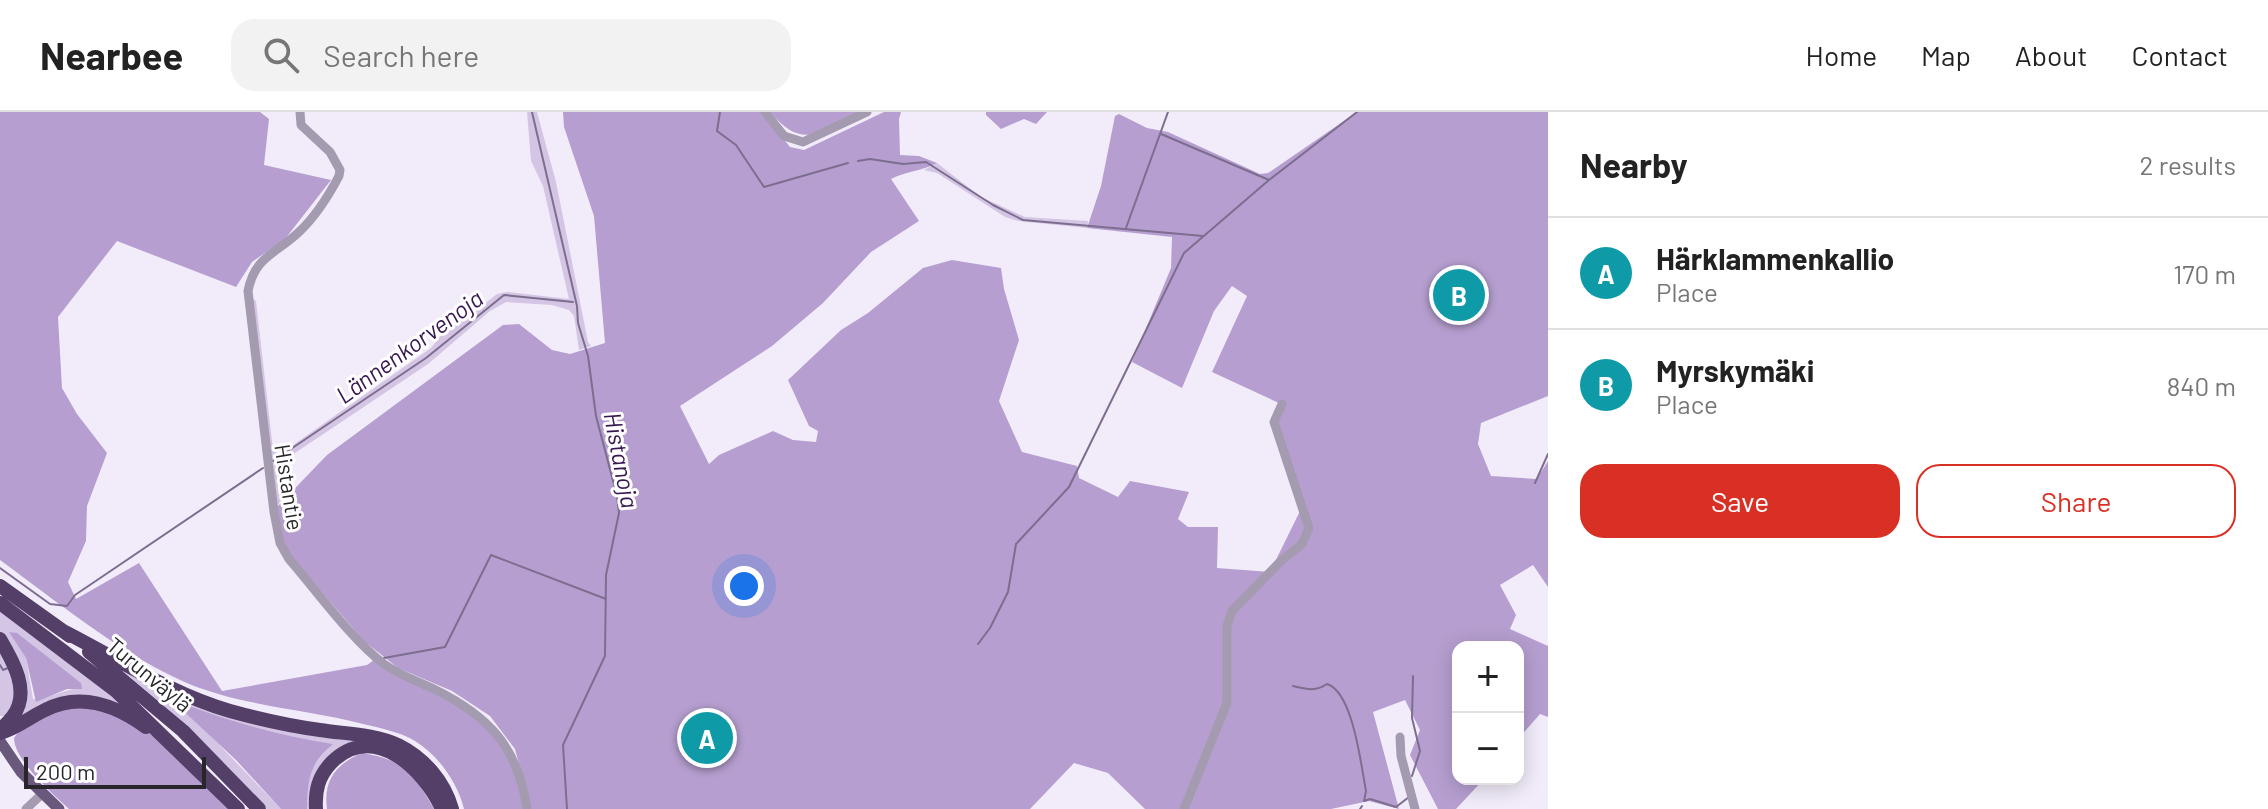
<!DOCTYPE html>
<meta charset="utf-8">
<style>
:root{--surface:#fff;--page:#f2f2f2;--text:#222;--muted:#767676;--line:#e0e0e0;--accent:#d93025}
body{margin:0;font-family:Barlow,sans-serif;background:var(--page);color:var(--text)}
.controls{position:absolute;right:24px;bottom:24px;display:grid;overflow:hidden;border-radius:16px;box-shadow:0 4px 20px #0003}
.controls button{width:72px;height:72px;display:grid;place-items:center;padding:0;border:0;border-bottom:2px solid var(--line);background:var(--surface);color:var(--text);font:40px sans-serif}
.scale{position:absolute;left:24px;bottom:20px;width:182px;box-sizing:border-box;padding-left:8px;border:4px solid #28262b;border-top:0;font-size:22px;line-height:28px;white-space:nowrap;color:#28262b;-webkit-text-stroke:6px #fff;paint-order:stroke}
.you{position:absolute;left:744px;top:474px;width:28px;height:28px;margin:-20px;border:6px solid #fff;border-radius:50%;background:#1a73e8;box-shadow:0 0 0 12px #1a73e833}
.badge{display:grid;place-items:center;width:52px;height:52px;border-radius:50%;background:var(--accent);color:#fff;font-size:26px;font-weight:700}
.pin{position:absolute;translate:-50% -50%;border:4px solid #fff;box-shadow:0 2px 8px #0006}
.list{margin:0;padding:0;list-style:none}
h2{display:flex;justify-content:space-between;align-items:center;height:104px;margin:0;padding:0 32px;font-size:34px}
h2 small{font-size:26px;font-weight:400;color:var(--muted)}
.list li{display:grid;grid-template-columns:52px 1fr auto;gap:24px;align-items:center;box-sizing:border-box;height:112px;padding:0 32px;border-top:2px solid var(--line)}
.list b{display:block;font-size:30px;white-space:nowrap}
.list p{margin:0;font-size:26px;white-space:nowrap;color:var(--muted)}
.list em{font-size:26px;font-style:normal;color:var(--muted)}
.actions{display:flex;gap:16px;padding:24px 32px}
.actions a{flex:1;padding:18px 0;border:2px solid var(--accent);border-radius:24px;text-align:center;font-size:28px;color:var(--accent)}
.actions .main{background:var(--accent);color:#fff}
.icon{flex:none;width:44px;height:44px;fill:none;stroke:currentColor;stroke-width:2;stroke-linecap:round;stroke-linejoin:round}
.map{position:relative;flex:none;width:1548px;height:697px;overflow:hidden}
header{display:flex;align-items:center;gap:48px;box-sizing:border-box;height:112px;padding:0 40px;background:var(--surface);border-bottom:2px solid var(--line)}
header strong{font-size:38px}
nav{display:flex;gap:44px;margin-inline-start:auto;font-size:28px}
.search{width:560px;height:72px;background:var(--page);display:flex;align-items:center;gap:20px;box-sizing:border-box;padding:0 28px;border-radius:24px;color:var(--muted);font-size:30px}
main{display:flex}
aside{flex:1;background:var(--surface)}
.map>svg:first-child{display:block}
.green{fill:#d3c5e3;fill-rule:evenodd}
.forest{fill:#b69fd0}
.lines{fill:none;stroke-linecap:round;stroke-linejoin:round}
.stream{stroke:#7d6d8f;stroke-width:2}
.minor{stroke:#a59bb1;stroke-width:9}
.major{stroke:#69577c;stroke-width:11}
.highway{stroke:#543f69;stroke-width:14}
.labels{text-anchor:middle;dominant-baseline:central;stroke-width:6;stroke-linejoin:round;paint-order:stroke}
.street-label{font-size:22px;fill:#28262b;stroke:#fff}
.water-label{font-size:24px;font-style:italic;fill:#371751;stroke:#fff}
</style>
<header>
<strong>Nearbee</strong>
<div class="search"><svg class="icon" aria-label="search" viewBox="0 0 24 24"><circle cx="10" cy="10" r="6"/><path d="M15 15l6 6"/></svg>Search here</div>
<nav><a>Home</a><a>Map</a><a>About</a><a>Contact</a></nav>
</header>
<main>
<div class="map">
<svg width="1548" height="697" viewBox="0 0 1548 697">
<rect width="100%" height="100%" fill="#f2ecfa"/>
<path class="green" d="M527,0H537L556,70L588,230L591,234L579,238L574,204L569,198L552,193L506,190L490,199L428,252L283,349L276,360L282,387L276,396L250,185L256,189L273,338L279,343L431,236L447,216L464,208L497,182L507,180L569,187L543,74L531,49Z
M937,51L981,85L1025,105L1088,109L1087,116L1018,109L1005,105L937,61L924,58Z
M0,498L130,598L16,612L21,593L0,522ZM10,520L81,571V576C63,577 50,587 33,587L26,546Z
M0,534L10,552L16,588L5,604H0Z
M110,548L164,576L382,634L332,645L314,697H307C308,662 309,657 332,632C278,623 229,610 179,591L281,697H267L169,598Z"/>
<path class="forest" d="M0,0H260L269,7L264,53L331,68L285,127L252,150L236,175L117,129L58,205L62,276L77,302L107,341L87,394L86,429L68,470L76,487L139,451L222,579L367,553L374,548C425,575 489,598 513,655C519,668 520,684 524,697H464C458,671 438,643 415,629C400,620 380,616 363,612C302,596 235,594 178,567C116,538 56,489 0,448Z
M563,0H762L790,35L804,38L884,0H901L899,7L900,43L919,44L937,51C922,59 907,59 891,67L919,109L871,140L823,191L772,234L680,294L709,352L719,343L773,319L793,328L816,330L818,319L809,314L788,268L841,218L868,201L923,156L952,148L1001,156L1004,177L1019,228L999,289L1022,340L1077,354L1079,366L1118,385L1130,369L1189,380L1178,407L1188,415H1218L1217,456L1270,460L1302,395L1274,310L1281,292L1212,260L1247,184L1232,174L1214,199L1182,276L1132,250L1171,156L1172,125L1087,116L1101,74L1115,4L1119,2L1147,16L1168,20L1260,62L1268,61L1357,0H1548V284L1481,311L1478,332L1491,364L1537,367L1548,349V475L1533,453L1500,473L1516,503L1510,517L1548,534V605L1540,602L1518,627V535H1458V667H1484L1456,697H1438L1410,643L1420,618L1405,588L1373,600L1399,697L1369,689L1331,697H1145L1108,661L1074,651L1030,697H531L515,637L490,604L452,579L398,556L364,529L289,442L280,421L276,396L327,343L503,213L519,212L552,238L570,242L605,231L594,104L564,15Z
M770,0H860C820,19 804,40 770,0Z
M986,0H1047L1036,12L1024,7L1001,17L986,3Z
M9,520L17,521L81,571L82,577H67L36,590L26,546Z
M179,590C230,610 279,623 333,632C309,653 308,666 307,697H281L236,648L177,593Z
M92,593L136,612L166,633L229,697H69C53,682 14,648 14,626L19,619L56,595Z
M362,641C403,647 415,663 434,697H327C323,668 336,652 362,641Z"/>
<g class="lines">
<path class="stream" d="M532,0L577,194L578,211L588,244L596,304L617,384L619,401L606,463L605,544L563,633L567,697
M720,0L717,19L736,33L764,75L848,51
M1161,22L1269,68
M858,49L870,47L903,52L926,50L993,93L1023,108L1203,124
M1126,116L1168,0
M273,349L426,246L504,183L573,190
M1535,371L1548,342
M0,456L50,492L67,494L75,483L263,356
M978,532L990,516L1008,480L1016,432L1069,375L1184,141L1269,68L1357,0
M384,546L445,535L491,443L606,487
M0,553L3,558L8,556
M1293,574C1306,577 1315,580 1327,572C1353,580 1361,653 1366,679L1364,689L1370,687L1396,695L1409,685
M1412,664L1420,639L1412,606L1413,564
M1360,697L1362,694"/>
<path class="minor" d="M300,0L301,13L330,40L340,58L339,64C329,83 315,105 299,120C276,142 255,144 248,179L274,400L280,431L289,447C316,478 352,528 384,552C399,563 417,569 434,577C489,604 518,635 527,697
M765,0L784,24L803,30L867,0
M1400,625L1401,644L1415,697
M26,697L43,681
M1184,697L1227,591V514L1232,499L1281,449L1302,432L1309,416L1274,310L1282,292"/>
<path class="major" d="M0,629L21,660L59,697"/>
<path class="highway" d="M0,474L70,524
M0,491L116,579L238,697
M63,519C118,547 171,582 230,599C259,607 290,614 320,618C346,622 374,622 398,633C424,646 444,669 452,697
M0,527C13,549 31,580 13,604C9,609 4,614 0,619
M89,540L183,619L259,697
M0,621C16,617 30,605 45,598C80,580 116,593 146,615
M316,697C315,679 318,665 331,651C373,608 424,657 442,697"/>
</g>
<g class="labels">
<g class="street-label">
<text transform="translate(290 375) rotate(81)">Histantie</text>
<text transform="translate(150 562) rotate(40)">Turunväylä</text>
</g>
<g class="water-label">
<text transform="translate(409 234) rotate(-36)">Lännenkorvenoja</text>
<text transform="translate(622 348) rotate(79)">Histanoja</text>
</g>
</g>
</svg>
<div class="controls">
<button>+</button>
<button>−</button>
</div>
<div class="scale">200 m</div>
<div class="you"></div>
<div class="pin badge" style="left:707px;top:626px;background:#0f9aa8">A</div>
<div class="pin badge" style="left:1459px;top:183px;background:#0f9aa8">B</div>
</div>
<aside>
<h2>Nearby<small>2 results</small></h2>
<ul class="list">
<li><span class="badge" style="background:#0f9aa8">A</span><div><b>Härklammenkallio</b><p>Place</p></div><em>170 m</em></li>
<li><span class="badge" style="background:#0f9aa8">B</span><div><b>Myrskymäki</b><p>Place</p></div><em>840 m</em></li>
</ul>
<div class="actions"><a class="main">Save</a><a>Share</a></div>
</aside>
</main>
